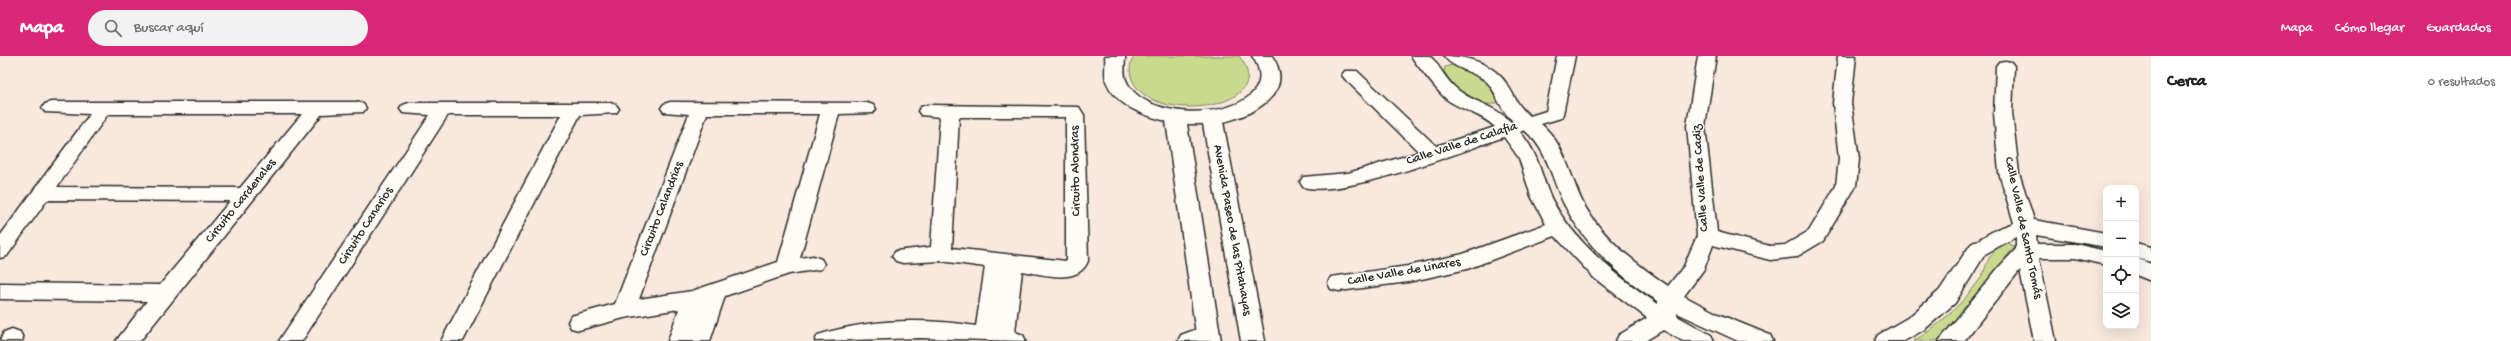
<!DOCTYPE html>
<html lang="es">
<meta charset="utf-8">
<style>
:root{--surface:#fff;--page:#f2f2f2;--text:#202124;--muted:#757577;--line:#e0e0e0;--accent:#db2777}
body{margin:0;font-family:"Gochi Hand",sans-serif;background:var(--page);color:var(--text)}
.controls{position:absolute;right:12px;bottom:12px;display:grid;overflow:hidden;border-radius:8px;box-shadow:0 4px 16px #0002}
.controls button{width:36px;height:36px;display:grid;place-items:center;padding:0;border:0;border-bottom:1px solid var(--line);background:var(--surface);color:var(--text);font:20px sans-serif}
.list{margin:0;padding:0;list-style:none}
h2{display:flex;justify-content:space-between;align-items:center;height:52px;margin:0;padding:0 16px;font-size:17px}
h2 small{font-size:13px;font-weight:400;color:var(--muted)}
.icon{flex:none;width:22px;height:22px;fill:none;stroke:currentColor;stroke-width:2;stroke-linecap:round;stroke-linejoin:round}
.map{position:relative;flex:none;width:2151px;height:285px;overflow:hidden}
header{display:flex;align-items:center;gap:24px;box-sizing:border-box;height:56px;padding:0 20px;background:var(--accent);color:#fff}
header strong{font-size:19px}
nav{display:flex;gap:22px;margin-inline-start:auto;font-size:14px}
.search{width:280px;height:36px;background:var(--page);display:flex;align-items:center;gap:10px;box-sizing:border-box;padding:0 14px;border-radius:22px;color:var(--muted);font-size:15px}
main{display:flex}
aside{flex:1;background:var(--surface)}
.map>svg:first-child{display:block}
.green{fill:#c9da8e;stroke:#7a825c}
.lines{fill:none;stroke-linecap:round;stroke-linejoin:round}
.minor-casing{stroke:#2b2b2b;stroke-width:3}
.tertiary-casing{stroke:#2b2b2b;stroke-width:3}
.minor{fill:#fdfcf7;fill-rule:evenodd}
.tertiary{fill:#fdfcf7;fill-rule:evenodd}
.labels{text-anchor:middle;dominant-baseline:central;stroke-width:3;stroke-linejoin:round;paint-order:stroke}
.street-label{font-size:13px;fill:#2b2b2b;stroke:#fdfcf7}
</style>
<header>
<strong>Mapa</strong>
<div class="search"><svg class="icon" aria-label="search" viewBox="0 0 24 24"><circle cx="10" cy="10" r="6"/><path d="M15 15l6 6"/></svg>Buscar aquí</div>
<nav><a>Mapa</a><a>Cómo llegar</a><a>Guardados</a></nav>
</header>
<main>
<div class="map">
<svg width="2151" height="285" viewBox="0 0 2151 285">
<rect width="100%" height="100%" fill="#f8e8dd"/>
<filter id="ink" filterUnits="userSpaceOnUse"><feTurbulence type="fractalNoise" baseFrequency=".025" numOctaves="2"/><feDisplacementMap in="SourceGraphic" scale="8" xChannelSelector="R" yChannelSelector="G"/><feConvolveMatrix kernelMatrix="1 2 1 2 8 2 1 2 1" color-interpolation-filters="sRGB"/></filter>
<g filter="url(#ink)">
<path class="green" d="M1135,0H1239C1283,54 1145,72 1131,20C1129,13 1130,6 1135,0Z
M1456,8C1479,18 1489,23 1499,46C1481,56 1451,31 1444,15L1445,11Z
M2006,186L2016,191L2011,195L1947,277L1936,285H1913C1937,272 1962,248 1978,226C1989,211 1984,198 2006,186Z"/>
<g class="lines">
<g class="minor-casing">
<path id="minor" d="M1411,0H1430C1440,10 1446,25 1458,34C1475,47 1495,50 1511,66L1513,65C1498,52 1497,36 1487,26C1475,15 1454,14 1444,0C1468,0 1495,8 1508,30C1516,42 1518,51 1530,60L1546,55L1557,0H1575L1563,58L1561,62L1541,68C1566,89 1570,122 1584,149C1603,183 1637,208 1668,230L1684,210L1697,180L1687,70L1698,0H1716L1705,70L1717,176L1770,190L1785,189L1809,175L1836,130L1839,103L1833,47L1838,0H1856L1851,47L1859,103L1856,130L1823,185L1796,201L1770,204L1713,189L1704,213L1684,240L1718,258L1770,279L1773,285H1738L1677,257V260L1711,279L1714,285H1683L1663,274L1645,285H1616L1619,279L1647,262L1594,222L1555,180L1467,213L1408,226L1339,235L1331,233L1328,227L1331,221L1408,210L1463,198L1546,168L1531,140L1519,102L1504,81C1459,96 1345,142 1303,131L1300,126L1303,121L1348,117L1419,96L1345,23L1342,19L1345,15H1357L1436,90L1495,71C1481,58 1465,55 1449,45C1439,38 1419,11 1411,0ZM1524,74C1548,93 1551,122 1564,148C1584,188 1621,222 1658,245V248C1618,221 1575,187 1552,144C1539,117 1541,101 1520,76Z
M2005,5L2011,6L2014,10L2012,57L2019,117L2034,164L2106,177V191L2036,179L2037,188H2075L2106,195V209L2075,202H2039L2056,285H2034L2020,214L1964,285H1939L1999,211L2016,193V181L1985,198L1955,247L1925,273L1904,285H1875L1878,279L1909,261L1939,235L1971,188L1997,173L2014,167L1999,117L1994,57L1996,10L1999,6Z
M51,46H357L363,48L366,52L363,56L322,58L140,285H116L147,245L0,243V227L160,229L230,145L47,144L7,200L0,202V180L90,58L45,56L42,52L45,48ZM108,58H302L240,132L57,131Z
M670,46L867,47L873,49L876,53L873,57L839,58L800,202L813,200L821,203L824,208L821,213L789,218L725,240L710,285H668L679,253L624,262L579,274L571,272L568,266L571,260L615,248L689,58L664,56L661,52L664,48ZM707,58H820L778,206L692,235L639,243Z
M409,47H610L616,49L619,53L616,57L580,59L463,285H441L561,59H448L302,285H279L430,59L403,57L400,53L403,49Z
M927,49L1079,51L1084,59L1088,205C1078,230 1043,218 1022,215L1015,276L1023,279L1026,285L920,282L815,285L818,279C869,263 923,262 976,270L985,211L941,205L903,207L896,205L892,200L896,195L931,191L940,61L921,59L918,55L921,51ZM959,61H1066V205L952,192Z
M2136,187L2151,191V206L2136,202Z
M2136,202L2151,208V225L2136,219Z
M1208,269L1216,272L1219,278L1216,284L1178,285L1181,279Z
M12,273L20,276L23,282L22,285H0L4,276Z"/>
</g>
<g class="tertiary-casing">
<path id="tertiary" d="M1105,0H1125C1125,7 1123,18 1126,24C1148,77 1294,60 1252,0H1272C1297,37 1253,59 1223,66L1265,285H1241L1203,68H1187L1221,285H1197L1166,65C1143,59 1116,50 1106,25C1104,18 1106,7 1105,0Z"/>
</g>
<use href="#minor" class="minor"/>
<use href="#tertiary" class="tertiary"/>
</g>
</g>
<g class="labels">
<g class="street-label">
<text transform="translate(1462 88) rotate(-18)">Calle Valle de Calafia</text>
<text transform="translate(1076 115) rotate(-91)">Circuito Alondras</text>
<text transform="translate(1701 122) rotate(-94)">Calle Valle de Cadiz</text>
<text transform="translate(241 145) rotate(-51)">Circuito Cardenales</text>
<text transform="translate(662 153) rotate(-69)">Circuito Calandrias</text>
<text transform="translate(366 170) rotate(-57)">Circuito Canarios</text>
<text transform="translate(2023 172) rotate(78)">Calle Valle de Santo Tomás</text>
<text transform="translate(1232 174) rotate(80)">Avenida Paseo de las Pitahayas</text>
<text transform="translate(1404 216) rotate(-10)">Calle Valle de Linares</text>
</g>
</g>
</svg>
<div class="controls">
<button>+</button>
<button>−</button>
<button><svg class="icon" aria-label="locate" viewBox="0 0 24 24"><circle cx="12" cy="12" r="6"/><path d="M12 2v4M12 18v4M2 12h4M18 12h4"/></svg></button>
<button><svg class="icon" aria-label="layers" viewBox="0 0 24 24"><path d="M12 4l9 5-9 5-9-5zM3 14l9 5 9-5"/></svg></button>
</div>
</div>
<aside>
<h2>Cerca<small>0 resultados</small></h2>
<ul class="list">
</ul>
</aside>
</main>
